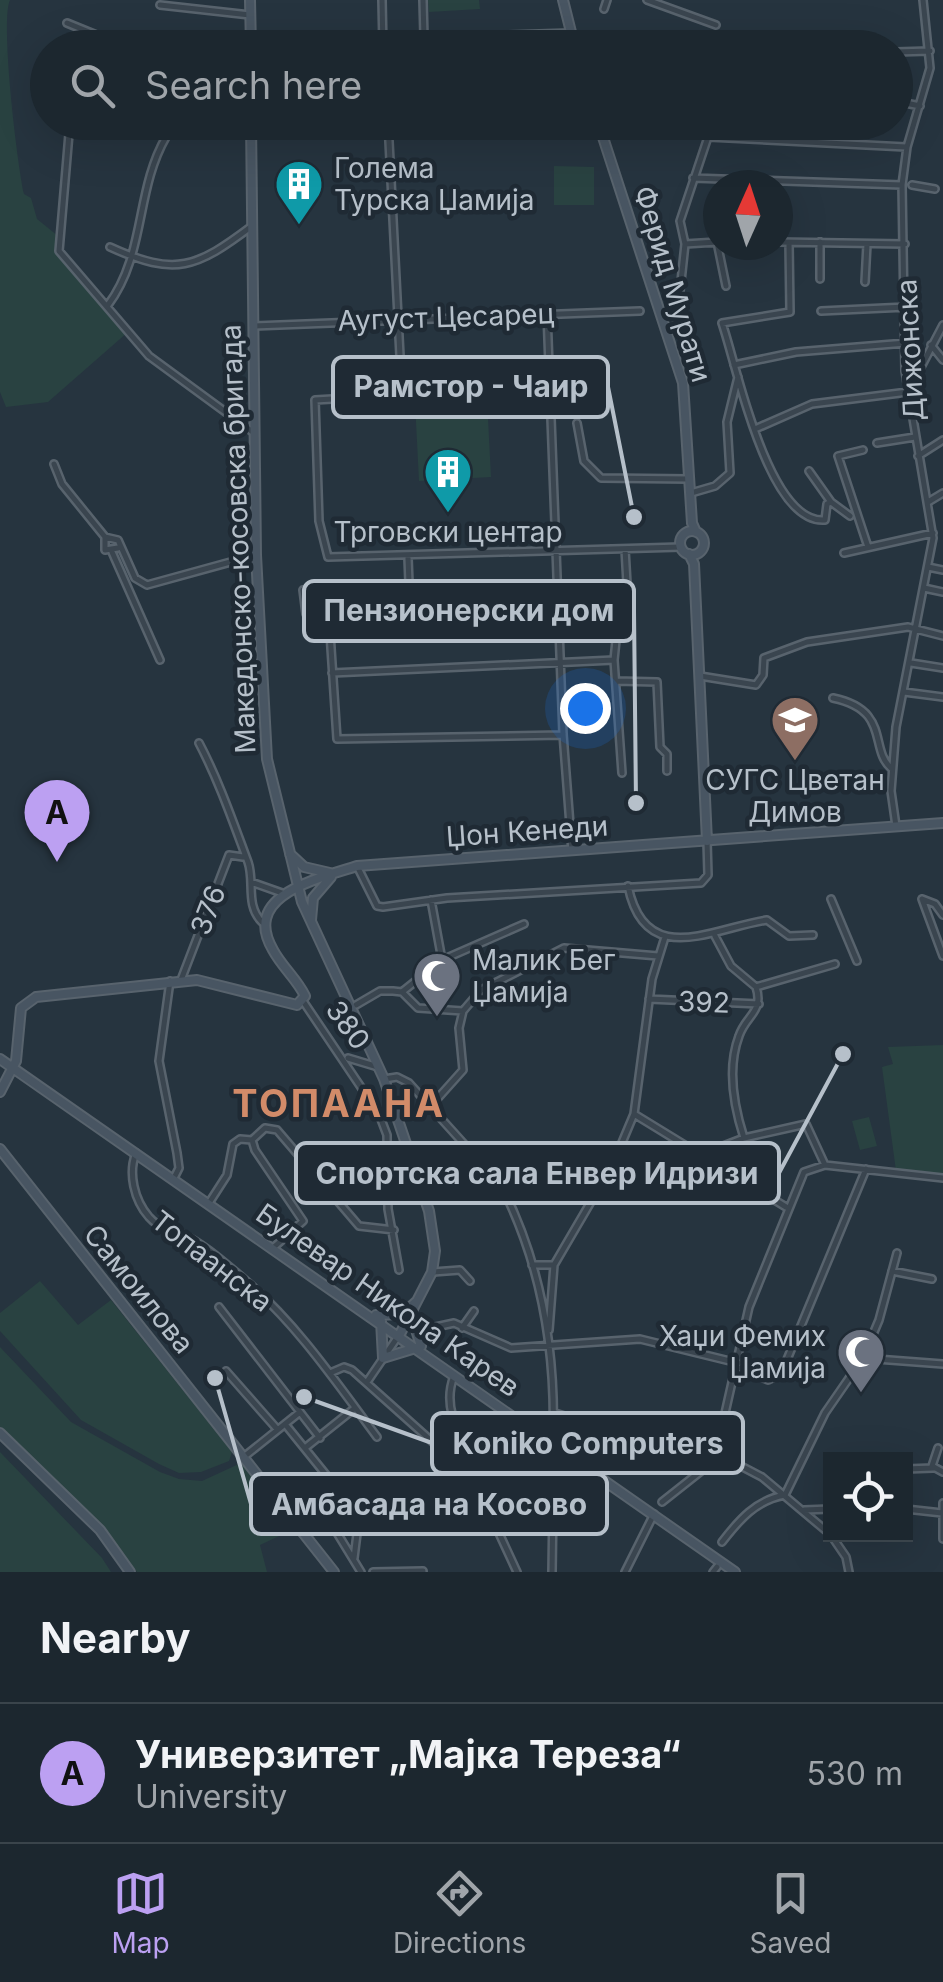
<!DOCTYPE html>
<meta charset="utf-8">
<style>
:root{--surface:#1c272f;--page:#252f37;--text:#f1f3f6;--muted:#a0a5aa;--line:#3a444b;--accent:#bca0f2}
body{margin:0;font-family:Inter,sans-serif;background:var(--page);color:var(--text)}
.controls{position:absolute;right:30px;bottom:30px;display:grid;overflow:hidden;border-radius:0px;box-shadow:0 10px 40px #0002}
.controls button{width:90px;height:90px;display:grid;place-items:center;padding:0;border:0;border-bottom:2px solid var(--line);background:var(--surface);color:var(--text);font:50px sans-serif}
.compass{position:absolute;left:703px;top:170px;width:90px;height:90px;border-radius:50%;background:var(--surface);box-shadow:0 10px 40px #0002;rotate:3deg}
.you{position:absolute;left:585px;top:708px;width:35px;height:35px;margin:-25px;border:8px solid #fff;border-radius:50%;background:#1a73e8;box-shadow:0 0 0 15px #1a73e833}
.badge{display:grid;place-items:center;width:65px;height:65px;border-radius:50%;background:var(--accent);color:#111;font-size:32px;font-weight:700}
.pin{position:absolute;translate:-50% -82px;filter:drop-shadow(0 2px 5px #0008)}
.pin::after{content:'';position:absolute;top:52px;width:35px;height:30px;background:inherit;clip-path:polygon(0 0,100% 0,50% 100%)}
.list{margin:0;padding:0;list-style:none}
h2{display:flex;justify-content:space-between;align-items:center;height:130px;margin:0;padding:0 40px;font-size:42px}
h2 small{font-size:32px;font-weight:400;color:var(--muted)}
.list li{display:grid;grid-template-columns:65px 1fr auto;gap:30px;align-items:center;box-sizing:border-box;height:140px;padding:0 40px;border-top:2px solid var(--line)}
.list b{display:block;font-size:38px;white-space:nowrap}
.list p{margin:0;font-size:32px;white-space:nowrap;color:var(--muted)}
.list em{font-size:32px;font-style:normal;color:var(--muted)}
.icon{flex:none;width:55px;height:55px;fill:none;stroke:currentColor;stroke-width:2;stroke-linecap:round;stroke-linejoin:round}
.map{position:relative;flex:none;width:943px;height:1572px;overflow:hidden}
.search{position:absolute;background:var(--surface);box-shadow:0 10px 40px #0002;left:30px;right:30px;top:30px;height:110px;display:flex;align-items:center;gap:25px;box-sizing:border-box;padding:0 35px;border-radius:55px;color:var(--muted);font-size:38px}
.sheet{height:270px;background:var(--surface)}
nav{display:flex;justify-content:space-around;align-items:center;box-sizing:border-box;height:140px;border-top:2px solid var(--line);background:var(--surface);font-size:28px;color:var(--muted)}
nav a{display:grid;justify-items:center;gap:5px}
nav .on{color:var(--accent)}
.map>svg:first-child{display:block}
.green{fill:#294241}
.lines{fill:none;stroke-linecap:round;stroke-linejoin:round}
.street-casing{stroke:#58636d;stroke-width:10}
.secondary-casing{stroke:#58636d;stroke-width:12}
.street{stroke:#3a454f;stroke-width:5}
.secondary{stroke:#485562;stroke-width:8}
.labels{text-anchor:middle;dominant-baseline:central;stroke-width:9;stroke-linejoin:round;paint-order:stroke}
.poi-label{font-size:28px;fill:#b6c0ca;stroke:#1f2a34;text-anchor:start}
.street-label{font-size:28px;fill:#b6c0ca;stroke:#1f2a34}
.district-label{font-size:38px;font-weight:bold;letter-spacing:2.5px;fill:#d28b69;stroke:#1f2a34}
.leader{fill:none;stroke:#b6c0ca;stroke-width:4}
.callout-dot{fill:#b6c0ca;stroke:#1f2a34;stroke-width:4}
.callout{fill:#1f2a34;stroke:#b6c0ca;stroke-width:4}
.callout-label{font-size:30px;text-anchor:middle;font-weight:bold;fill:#b6c0ca}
</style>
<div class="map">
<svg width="943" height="1572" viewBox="0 0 943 1572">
<rect width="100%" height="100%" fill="#26343f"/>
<path class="green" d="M0,0H10C0,21 17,162 24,194L31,198L37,219L58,236V247L128,332L48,402L6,407L0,392Z
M428,0H479L480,9L429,12Z
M554,166L594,167V205H554Z
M486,379L491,477L419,481L414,383Z
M943,1045V1176L896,1171L882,1067L893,1064L888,1047Z
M869,1117L877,1146L860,1150L852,1121Z
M40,1281L78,1325L111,1300L232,1452L229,1461L201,1472L179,1473L159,1464L81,1420L0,1331V1313Z
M0,1347L71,1422L160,1472L179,1479L202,1481L241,1463L292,1530L260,1545L267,1572H137L106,1530L0,1427Z
M0,1452L102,1558L111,1572H0Z"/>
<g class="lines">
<g class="street-casing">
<path id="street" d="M382,0L383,48
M423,0L424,37
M647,0L716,25
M160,5L250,15
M604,9L607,0
M67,23L116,43L144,48
M383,39L570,33
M896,52L930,51
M896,101L920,106
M70,122L59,251L149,356L254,433
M79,122H101
M388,122L402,395L315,400L319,521L328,557L681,547
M709,137L906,147
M693,178L902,185
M912,185L935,189
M717,242L726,286
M778,242L905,244
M789,243L790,312L722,323C737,366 768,525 825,520L827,504L831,502
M685,244L717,242
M110,247C176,277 196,268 252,226
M820,279V242
M865,282L867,244
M108,305C146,254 135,191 166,137L163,126
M821,311L906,307
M547,313L563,734L572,851
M253,326L640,311
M668,332L676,328L685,244L680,221L713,122
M931,345L943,360
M734,365L796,352L906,343
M577,423L584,461L601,478L689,479
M755,429L812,404L908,392L943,325
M877,443L915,437
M863,450L838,456L868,547
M918,456L943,440
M54,464L62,484L105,537
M809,471L831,502L850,516
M691,493L715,486L730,473L727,422L738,377
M928,502L943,493
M118,548L105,550V537L118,540L135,578L147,585L256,555
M112,552L160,660
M844,553L933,533
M928,567L943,570
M924,588L943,592
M303,590L306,614L330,633L371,624L409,583L408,558
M330,633L337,739L562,735
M911,663L943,668
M332,673L614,660
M700,676L756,685L763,675L764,658L807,642L908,627L943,636
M616,681L657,682L660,747L667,754V771
M904,692L943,697
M833,698C891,710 869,749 891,768
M199,743C219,781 233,822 248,862C255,882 245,905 262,922
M622,773L614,660L618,621L629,618L625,549
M896,826L891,791L896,727L933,538L905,371L902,185L907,147L930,68L923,0
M357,866L377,906L383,907L447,898L701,883L708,875L707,841
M251,882L285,894
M628,886C645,970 713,928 767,920L789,936L813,935
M831,899L857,961
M922,899L943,956
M922,899L935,904L943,915
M431,900L442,960
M715,936L731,966L756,987
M181,980L229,855L243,857
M170,981L159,1061L177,1153L179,1168L174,1178
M402,992L442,960L524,924
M649,999L759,1004
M303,1001L379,1114L387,1135L388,1209L399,1270
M356,1005L380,991H393L402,992L418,1008L463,1011
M348,1058L378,1067
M384,1079L397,1077L409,1083L501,1185C542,1265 556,1356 553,1443
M429,1108L463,1070L459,1028L463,1011L481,990L564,948L658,956
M634,1114L786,1207
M136,1153C128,1173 134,1200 149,1217C158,1228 170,1228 182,1234C203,1243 226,1264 244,1279C297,1324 336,1382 377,1437
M700,1155L744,1138
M825,1165L806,1124L744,1138C734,1107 727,1068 739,1036C746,1015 764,1012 756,987L835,964
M209,1203L227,1175L233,1144L240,1139L252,1140
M273,1248L303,1221L255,1150L252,1140L265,1128L277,1130L359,1226L394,1230
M532,1265H554
M892,1271L932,1279
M433,1272L460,1270L470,1281
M219,1307L320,1438
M462,1328L474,1311
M549,1330L554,1265L613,1164L634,1114L652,979L665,937
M417,1331L454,1323L511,1348L640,1339L738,1363
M863,1358L943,1364
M738,1367L768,1380L781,1374L866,1169
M226,1371L277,1429
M330,1373L344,1367L352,1370L455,1462L480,1492L517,1572
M454,1376C440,1412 464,1447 489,1473
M367,1382L399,1335
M555,1413L614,1432
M285,1424L331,1481
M305,1448L355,1408
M938,1448L932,1466L943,1472
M716,1453L762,1477L830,1534
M245,1456L300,1412
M906,1469L933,1468
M510,1489L527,1502L553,1504
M785,1495L825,1413L863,1358L879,1320L897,1253
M662,1502L710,1464L716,1453L749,1307L804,1172L825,1165L943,1178
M943,1503V1539
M906,1509L942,1513
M804,1510L830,1509
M331,1523L361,1572
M831,1535L846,1557L849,1572
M722,1542C739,1520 756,1500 785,1495
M354,1558L361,1502
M373,1572L423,1571
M552,1572L553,1504L560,1451
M625,1572L654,1514
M713,1572L717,1567"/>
</g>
<g class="secondary-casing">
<path id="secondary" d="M250,0L251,48
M563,0L575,48
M251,122L256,555L267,759L302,902L384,1079L429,1211L435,1251L432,1272L400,1334
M598,122L683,383L692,523L696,532
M680 543a12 12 0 1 1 24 0a12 12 0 1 1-24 0Z
M689,554L694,564L707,841
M290,854L304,867L330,873
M311,920L313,898L331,877
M0,1059L735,1572
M0,1092L16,1061L21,1008L36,997L197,980L297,1005L305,996C297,979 282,967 273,950C241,895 317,879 357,866L943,823
M0,1149L334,1572
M376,1315L403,1314L416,1302
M412,1317L421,1346
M381,1321L383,1358L419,1347
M0,1433L100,1530L130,1572"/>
</g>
<use href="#street" class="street"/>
<use href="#secondary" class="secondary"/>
</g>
<defs>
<g id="building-pin" transform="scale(2.5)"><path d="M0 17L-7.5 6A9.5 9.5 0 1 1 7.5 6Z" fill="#0f9aa8" stroke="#1f2a34"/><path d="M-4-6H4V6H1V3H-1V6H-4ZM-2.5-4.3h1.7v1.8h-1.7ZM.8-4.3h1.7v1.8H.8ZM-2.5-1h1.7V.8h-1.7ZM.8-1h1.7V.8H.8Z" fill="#fff"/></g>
<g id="school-pin" transform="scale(2.5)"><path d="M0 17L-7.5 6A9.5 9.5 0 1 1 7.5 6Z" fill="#8d6e63" stroke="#1f2a34"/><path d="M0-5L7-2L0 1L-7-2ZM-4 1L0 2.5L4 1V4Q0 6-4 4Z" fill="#fff"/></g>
<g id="mosque-pin" transform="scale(2.5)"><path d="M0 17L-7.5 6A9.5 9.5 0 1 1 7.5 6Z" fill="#6b7280" stroke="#1f2a34"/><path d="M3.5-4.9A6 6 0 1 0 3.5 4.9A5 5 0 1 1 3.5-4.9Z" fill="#fff"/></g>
</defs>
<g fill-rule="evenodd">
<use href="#building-pin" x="299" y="184"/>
<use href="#building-pin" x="448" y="472"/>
<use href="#school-pin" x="795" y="720"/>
<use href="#mosque-pin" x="437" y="976"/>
<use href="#mosque-pin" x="861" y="1352"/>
</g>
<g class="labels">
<g class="poi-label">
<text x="334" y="168">Голема<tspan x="334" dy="32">Турска Џамија</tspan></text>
<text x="448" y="532" text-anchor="middle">Трговски центар</text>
<text x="795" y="780" text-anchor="middle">СУГС Цветан<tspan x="795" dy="32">Димов</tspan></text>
<text x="472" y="960">Малик Бег<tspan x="472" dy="32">Џамија</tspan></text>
<text x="826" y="1336" text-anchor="end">Хаџи Фемих<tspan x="826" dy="32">Џамија</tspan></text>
</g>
<g class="street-label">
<text transform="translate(673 284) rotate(73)">Ферид Мурати</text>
<text transform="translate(446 317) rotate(-2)">Аугуст Цесарец</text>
<text transform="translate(910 350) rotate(-93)">Дижонска</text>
<text transform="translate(238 539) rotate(-92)">Македонско-косовска бригада</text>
<text transform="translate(527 831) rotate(-4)">Џон Кенеди</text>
<text transform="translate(208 910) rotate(-69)">376</text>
<text transform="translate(704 1002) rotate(2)">392</text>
<text transform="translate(348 1025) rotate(54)">380</text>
<text transform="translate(212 1261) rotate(38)">Топаанска</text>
<text transform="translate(139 1289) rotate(51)">Самоилова</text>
<text transform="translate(388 1300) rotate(35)">Булевар Никола Карев</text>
</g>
<g class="district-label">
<text x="339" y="1103">ТОПААНА</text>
</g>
</g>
<path class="leader" d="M634 517L608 387M636 803L634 611M843 1054L779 1173M304 1397L432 1443M215 1378L251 1504"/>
<g class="callout-dot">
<circle cx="634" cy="517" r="10"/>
<circle cx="636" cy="803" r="10"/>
<circle cx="843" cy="1054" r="10"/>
<circle cx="304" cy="1397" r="10"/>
<circle cx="215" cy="1378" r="10"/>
</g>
<g class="callout">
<rect x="333" y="357" width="275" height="60" rx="10"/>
<rect x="304" y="581" width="330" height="60" rx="10"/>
<rect x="296" y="1143" width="483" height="60" rx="10"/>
<rect x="432" y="1413" width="311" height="60" rx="10"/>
<rect x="251" y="1474" width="356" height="60" rx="10"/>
</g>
<g class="callout-label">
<text x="471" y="397">Рамстор - Чаир</text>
<text x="469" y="621">Пензионерски дом</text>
<text x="537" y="1184">Спортска сала Енвер Идризи</text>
<text x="588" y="1454">Koniko Computers</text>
<text x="429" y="1515">Амбасада на Косово</text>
</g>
</svg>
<div class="controls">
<button><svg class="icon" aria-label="locate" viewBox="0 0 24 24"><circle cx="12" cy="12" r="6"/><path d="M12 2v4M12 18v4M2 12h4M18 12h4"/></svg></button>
</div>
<svg class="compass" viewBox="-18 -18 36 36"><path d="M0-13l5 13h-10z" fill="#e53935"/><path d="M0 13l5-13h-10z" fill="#a0a5aa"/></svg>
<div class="you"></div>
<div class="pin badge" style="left:57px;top:862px">A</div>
<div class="search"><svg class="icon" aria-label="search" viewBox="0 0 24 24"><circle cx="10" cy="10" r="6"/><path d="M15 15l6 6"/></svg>Search here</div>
</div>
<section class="sheet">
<h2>Nearby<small></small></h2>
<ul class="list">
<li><span class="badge">A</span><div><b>Универзитет „Мајка Тереза“</b><p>University</p></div><em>530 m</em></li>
</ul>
</section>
<nav>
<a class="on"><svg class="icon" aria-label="map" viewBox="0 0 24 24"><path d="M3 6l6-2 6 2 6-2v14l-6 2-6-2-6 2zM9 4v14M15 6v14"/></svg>Map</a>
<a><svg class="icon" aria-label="directions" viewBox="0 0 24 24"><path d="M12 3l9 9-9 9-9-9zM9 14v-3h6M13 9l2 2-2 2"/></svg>Directions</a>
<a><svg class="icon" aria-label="saved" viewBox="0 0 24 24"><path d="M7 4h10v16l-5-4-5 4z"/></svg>Saved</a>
</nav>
